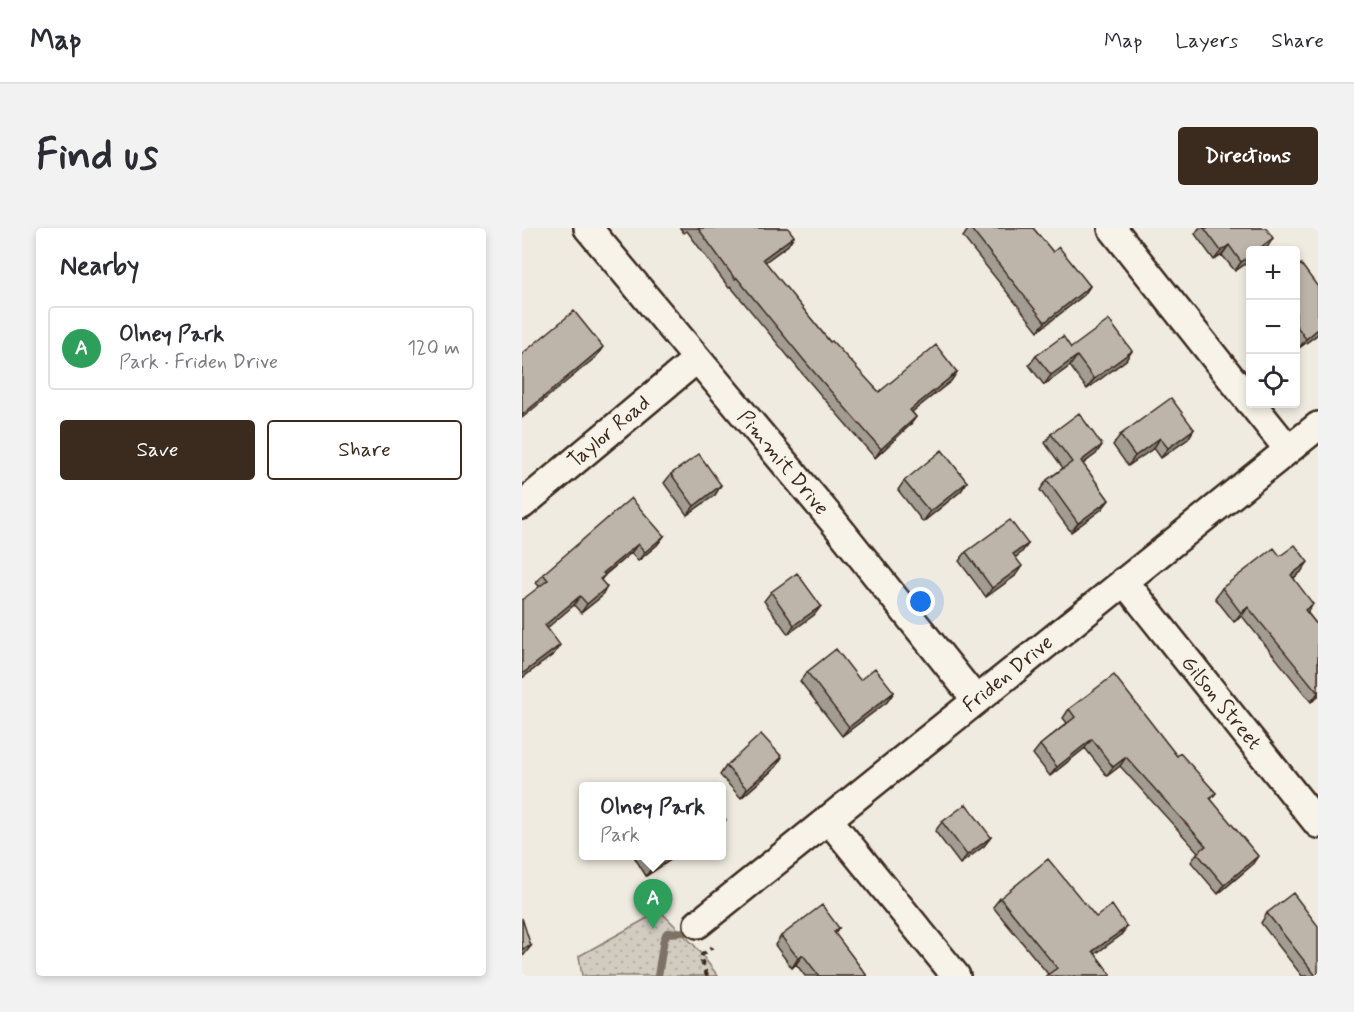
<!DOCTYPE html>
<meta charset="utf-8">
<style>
:root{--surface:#fff;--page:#f2f2f3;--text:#2b2b33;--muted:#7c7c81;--line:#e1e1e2;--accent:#3b2a1e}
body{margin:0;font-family:Mynerve,sans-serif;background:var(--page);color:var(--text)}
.controls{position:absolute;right:18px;top:18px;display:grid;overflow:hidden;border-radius:6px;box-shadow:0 3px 9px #0003}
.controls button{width:54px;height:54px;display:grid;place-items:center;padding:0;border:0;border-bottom:2px solid var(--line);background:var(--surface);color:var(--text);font:30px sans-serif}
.you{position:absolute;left:399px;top:374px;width:21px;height:21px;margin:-15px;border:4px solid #fff;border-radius:50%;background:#1a73e8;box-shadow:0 0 0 9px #1a73e833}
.badge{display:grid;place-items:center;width:39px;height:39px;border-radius:50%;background:var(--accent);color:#fff;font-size:20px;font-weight:700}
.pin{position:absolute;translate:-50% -50px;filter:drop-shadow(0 2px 3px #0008)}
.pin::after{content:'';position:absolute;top:32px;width:21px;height:18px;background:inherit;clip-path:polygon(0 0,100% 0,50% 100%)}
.popup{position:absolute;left:57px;top:554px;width:147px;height:78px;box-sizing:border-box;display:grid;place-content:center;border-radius:6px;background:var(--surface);filter:drop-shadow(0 2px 4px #0005);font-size:20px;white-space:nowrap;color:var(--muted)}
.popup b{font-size:22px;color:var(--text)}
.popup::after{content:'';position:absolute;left:50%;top:100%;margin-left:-12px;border:12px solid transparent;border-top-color:var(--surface)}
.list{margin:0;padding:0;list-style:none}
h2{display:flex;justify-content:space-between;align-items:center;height:78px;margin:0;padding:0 24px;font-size:26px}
h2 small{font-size:20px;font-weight:400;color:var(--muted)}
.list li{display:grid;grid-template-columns:39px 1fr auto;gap:18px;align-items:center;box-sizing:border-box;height:84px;margin:0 12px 12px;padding:0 12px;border:2px solid var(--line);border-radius:6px}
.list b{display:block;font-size:22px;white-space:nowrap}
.list p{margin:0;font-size:20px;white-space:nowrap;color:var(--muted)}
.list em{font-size:20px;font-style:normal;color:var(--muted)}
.actions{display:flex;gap:12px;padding:18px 24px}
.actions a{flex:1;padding:14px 0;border:2px solid var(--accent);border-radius:6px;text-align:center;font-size:21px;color:var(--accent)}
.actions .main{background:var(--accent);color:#fff}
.icon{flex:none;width:33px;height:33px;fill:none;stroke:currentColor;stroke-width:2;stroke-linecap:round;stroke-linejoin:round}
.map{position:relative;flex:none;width:796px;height:748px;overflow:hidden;border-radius:6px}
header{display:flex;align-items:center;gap:36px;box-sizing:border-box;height:84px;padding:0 30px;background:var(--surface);border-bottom:2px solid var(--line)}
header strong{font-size:28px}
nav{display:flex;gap:33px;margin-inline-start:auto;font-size:21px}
.intro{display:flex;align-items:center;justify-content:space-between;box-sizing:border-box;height:144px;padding:0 36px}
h1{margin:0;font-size:42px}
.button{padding:15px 27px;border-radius:6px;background:var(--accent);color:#fff;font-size:21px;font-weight:700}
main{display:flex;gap:36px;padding:0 36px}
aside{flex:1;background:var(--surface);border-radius:6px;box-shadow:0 3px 9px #0003}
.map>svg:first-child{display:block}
.park{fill:url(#park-dots);stroke:#867a6f;stroke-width:1.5}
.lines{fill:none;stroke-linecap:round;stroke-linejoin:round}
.stream{stroke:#7e7266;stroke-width:8}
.minor-casing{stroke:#3b2a1e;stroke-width:32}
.path{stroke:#3b2a1e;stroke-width:4;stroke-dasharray:6 4.5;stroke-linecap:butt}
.minor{stroke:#f7f3e8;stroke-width:27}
.wall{fill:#a39c92;stroke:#3b2a1e;stroke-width:1.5}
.shaded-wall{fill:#847f77;stroke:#3b2a1e;stroke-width:1.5}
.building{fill:#bdb5aa;stroke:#3b2a1e;stroke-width:1.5}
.labels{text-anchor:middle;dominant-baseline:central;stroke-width:4.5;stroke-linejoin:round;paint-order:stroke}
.street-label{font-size:21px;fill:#3b2a1e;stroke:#f7f3e8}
</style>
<header>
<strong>Map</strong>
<nav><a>Map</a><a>Layers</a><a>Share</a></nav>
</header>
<div class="intro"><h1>Find us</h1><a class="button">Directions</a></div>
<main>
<aside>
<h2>Nearby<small></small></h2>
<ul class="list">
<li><span class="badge" style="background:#2e9e5b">A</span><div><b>Olney Park</b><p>Park · Friden Drive</p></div><em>120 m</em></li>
</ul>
<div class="actions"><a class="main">Save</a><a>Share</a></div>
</aside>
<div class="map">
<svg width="796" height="748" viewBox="0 0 796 748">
<defs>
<pattern id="park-dots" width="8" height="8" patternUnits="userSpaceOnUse" patternTransform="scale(1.5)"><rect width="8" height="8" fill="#d1cbc0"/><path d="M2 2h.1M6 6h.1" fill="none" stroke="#b4aea5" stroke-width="1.8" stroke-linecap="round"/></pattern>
</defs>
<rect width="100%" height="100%" fill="#efebe0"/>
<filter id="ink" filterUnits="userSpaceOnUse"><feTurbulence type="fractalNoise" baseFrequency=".0167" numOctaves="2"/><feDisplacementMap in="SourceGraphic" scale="12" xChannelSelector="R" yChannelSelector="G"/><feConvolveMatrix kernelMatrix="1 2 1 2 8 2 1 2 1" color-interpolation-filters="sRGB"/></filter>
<g filter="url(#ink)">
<path class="park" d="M138,683L173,718L196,748H60L57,728Z"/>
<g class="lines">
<path class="stream" d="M136,748L142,711L145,705L163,704"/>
<g class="minor-casing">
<path id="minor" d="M66,0L311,293L454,472
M590,0L728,174
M730,176L766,221
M0,277L175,131
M602,353L796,596
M306,591L434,748
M176,696L796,198"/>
</g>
<path class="path" d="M185,748L179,731L180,727L190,719"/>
<use href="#minor" class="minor"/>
</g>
<path class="wall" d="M158,0H266V17L243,34L308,114L357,164L435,144L429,153L390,184L394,189L388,197L353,230L279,144L209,59L207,60L165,3L162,5Z
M447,0H511L531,24L568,58L562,67L516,103L441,9Z
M677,0H744L745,20L729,22V32L713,43L700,27L692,32L673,6Z
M774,41L796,59V106L777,120L774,115Z
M549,120L604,132L565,161L548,138L522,157L507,137L514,128Z
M672,201L666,211L639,230L632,220L606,238L591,217L598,207Z
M529,206L574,226L561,236L587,272L580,281L549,304L518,262L525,252L541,240L523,215Z
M149,246L199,257L193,267L165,287L142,255Z
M382,253L445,254L439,263L401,294L376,262Z
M142,308L135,317L116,333L109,325L83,347L79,352V369L59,385L52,377L25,399L32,426L0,450L17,358L14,355L21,346Z
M506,316L499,325L493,329V348L464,369L437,333L444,324Z
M758,328L779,344L772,350L785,384L796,398V469L789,474L720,388L712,394L693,370L700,360Z
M249,364L299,378L292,387L266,406L242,373Z
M285,444L372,464L365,474L320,508L278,453Z
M547,481L655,528L694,565L689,571L730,637L696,666L669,634L676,624L598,538L585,548L563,520L528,548L511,526L518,517L545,495L541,490Z
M204,538L254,539L219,570L198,547Z
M420,594L469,609L462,618L438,636L413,603Z
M111,627H156L124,648Z
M478,670L574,689L605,699L598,708L573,726L589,747L588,748H524L526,746L471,679Z
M745,685L796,748H780L739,695Z
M317,700L313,706L345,748H283L274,736L270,740L253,717L259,708Z"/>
<path class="shaded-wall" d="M272,8L266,17L235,40L241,31Z
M751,10L745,20L741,22H735Z
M707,17L700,27L692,32L699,23Z
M729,27V32L713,43L719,34Z
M568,58L562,67L516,103L523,94Z
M796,101V106L777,120L784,111Z
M81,119L74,129L0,190V187Z
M610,123L604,132L565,161L572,151Z
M555,128L548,138L522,157L529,147Z
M435,144L429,153L381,191L388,182Z
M394,189L388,197L353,230L359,221Z
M672,201L666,211L639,230L646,220Z
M638,210L632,220L606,238L613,228Z
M580,217L574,226L552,242L559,233Z
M445,254L439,263L401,294L408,284Z
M199,257L193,267L165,287L172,278Z
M587,272L580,281L549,304L556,295Z
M142,308L135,317L116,333L123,324Z
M116,316L109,325L82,347L76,356L81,345Z
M506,316L499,325L485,336L491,326Z
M786,334L779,344L763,356L769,347Z
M500,338L493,348L464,369L470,360Z
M85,359L79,369L59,385L65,376Z
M58,368L52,377L17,407L23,397Z
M791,376L785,385L783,382Z
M299,378L292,387L266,406L272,397Z
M726,379L720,388L712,394L719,385Z
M38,417L32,426L0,450V446Z
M372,464L365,474L320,508L327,499Z
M796,465V469L789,474Z
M570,511L563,520L528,548L535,539Z
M260,529L254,539L219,570L225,561Z
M604,529L598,538L585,548L591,539Z
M469,609L462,618L438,636L445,627Z
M148,627H156L124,648L131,638Z
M736,628L730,637L696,666L702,657Z
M605,699L598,708L565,732L571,723Z
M9,718L2,727L0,728V721Z
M281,727L274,736L270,740L276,730Z"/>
<path class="building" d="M176,0H266L272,8L241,31L308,114L310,113L357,164L414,117L435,144L388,182L394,189L359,221L285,136L215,50L213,51Z
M448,0H511L531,24L537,19L568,58L523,94Z
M682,0H744L751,10L735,22H729V27L719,34L707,17L699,23Z
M779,36L796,59V101L784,111L774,97V41Z
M52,83L81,119L0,187V126Z
M587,92L610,123L572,151L555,128L529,147L514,128L541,108L549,120Z
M649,170L672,201L646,220L638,210L613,228L598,207Z
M557,185L580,217L559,233L587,272L556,295L525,252L550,234L529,206Z
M420,222L445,254L408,284L382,253Z
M177,226L199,257L172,278L149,246Z
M109,270L142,308L123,324L116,316L81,345L83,347L78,351L85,359L65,376L58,368L23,397L38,417L0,446V372L26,352L21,346Z
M488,292L506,316L491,326L500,338L470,360L444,324Z
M773,317L786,334L769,347L791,376L783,382L796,398V465L726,379L719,385L700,360L752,320L758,328Z
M275,345L299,378L272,397L249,364Z
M314,421L338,452L353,440L372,464L327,499L285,444Z
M592,447L655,528L658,525L694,565L688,570L736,628L702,657L675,625L684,618L604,529L591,539L570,511L535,539L518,517L553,489L547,481Z
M239,506L260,529L225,561L204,538Z
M444,576L469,609L445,627L420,594Z
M200,586L204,592L200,594Z
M123,627H148L131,638Z
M526,631L574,689L590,677L605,699L571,723L589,747L587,748H524L535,740L478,670Z
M771,665L796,698V748H794L745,685Z
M300,677L317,700L312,704L345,748H297L281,727L276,730L259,708Z
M0,690L9,718L0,721Z"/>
</g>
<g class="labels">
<g class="street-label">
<text transform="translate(87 204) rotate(-40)">Taylor Road</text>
<text transform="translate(261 235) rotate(50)">Pimmit Drive</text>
<text transform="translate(486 446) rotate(-39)">Friden Drive</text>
<text transform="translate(699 475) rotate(51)">Gilson Street</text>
</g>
</g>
</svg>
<div class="controls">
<button>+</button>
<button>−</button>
<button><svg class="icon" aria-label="locate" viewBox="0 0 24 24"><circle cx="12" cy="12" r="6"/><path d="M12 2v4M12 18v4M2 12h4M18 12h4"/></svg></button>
</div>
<div class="you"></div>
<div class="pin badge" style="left:131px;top:701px;background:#2e9e5b">A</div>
<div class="popup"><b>Olney Park</b>Park</div>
</div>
</main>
